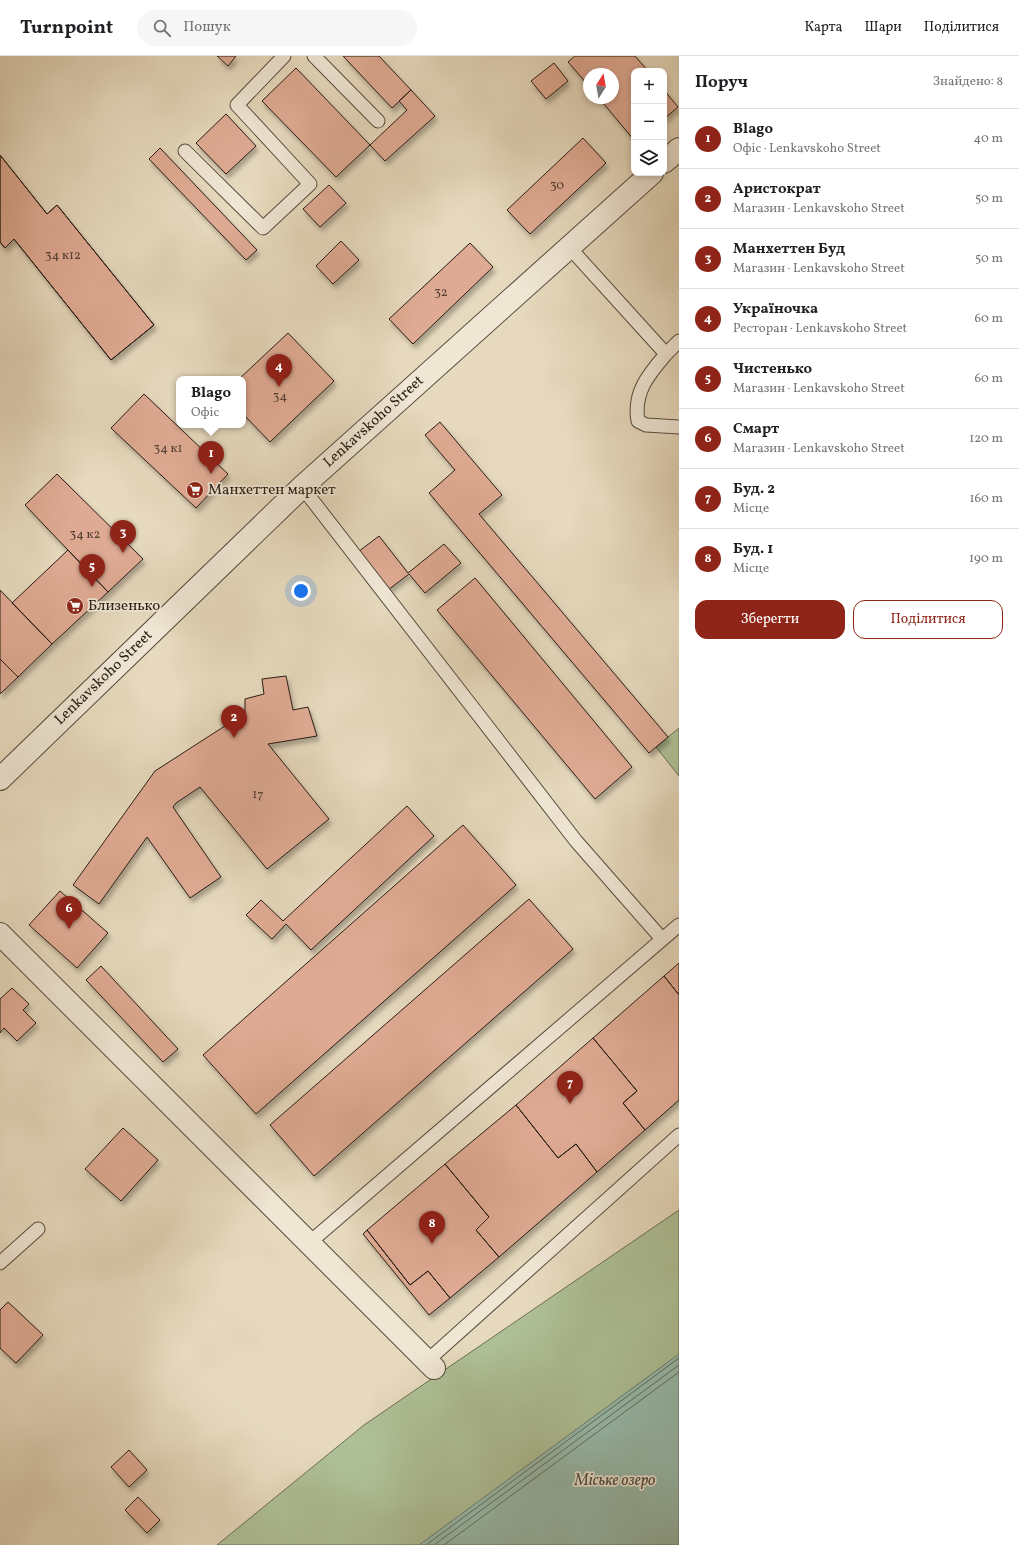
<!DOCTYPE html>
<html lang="uk">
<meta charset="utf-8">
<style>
:root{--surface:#fff;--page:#f6f6f6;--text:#202124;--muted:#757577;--line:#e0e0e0;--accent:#8f2418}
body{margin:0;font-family:Vollkorn,serif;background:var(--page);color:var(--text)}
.controls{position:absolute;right:12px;top:12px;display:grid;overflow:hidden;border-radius:8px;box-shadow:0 2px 6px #0003}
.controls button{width:36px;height:36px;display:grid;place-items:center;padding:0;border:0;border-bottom:1px solid var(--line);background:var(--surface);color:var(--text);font:20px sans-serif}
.compass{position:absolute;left:583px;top:12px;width:36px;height:36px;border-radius:50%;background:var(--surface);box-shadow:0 2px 6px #0003;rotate:11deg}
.you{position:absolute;left:301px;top:535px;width:14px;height:14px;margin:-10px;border:3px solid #fff;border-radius:50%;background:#1a73e8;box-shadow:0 0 0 6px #1a73e833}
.badge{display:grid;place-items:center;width:26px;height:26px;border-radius:50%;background:var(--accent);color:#fff;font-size:13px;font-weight:700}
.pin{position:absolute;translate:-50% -33px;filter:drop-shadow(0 1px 2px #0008)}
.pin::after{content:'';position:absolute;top:21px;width:14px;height:12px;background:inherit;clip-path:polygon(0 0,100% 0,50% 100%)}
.popup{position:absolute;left:176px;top:320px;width:70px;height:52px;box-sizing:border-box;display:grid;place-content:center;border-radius:8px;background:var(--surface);filter:drop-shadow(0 1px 3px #0005);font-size:13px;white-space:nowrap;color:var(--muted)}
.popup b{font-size:15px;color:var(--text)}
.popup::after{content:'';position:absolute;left:50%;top:100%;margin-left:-8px;border:8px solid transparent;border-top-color:var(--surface)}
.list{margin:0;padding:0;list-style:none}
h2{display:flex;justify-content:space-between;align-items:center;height:52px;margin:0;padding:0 16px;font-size:17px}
h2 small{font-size:13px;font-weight:400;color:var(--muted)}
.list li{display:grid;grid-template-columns:26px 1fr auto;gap:12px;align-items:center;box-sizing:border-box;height:60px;padding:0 16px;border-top:1px solid var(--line)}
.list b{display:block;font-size:15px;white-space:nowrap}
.list p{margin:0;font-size:13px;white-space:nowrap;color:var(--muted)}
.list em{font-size:13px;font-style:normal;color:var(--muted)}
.actions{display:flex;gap:8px;padding:12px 16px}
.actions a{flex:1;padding:9px 0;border:1px solid var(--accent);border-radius:12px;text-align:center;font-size:14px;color:var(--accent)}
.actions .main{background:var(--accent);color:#fff}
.icon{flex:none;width:22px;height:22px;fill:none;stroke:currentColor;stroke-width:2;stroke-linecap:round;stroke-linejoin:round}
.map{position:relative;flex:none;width:679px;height:1489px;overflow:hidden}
header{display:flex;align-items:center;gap:24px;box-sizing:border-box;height:56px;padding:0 20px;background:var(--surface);border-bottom:1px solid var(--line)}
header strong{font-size:19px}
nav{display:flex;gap:22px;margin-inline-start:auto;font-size:14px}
.search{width:280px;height:36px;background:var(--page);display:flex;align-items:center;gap:10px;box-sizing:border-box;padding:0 14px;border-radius:22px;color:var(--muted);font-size:15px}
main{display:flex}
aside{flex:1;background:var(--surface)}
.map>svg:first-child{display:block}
.green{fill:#aec096;stroke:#6c6e56}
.water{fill:#97bbac;stroke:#6b7c70}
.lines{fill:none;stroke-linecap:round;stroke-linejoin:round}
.shore{stroke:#606c60;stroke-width:1}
.building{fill:#dfaa93;stroke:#291d15;filter:url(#shadow)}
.service-casing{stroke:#584c3f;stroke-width:15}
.minor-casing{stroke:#584c3f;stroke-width:24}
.service{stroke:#efe6d4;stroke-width:13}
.minor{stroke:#efe6d4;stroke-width:22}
.labels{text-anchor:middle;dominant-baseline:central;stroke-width:3.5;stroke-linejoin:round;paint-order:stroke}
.number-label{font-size:13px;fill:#564034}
.street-label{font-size:15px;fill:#291d15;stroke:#efe6d4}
.poi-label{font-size:15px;fill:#291d15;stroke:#efe6d4;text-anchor:start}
.water-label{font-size:16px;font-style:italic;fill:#4a4c42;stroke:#efe6d4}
</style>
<header>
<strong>Turnpoint</strong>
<div class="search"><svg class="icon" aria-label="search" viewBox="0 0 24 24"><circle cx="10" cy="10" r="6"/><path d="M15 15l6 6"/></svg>Пошук</div>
<nav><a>Карта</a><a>Шари</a><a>Поділитися</a></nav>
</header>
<main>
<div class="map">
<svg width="679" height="1489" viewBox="0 0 679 1489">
<defs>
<filter id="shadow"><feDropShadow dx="2.5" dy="4.5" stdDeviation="2" flood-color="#0004"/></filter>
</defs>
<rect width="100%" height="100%" fill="#e6d9bd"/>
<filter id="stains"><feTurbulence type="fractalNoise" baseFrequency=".005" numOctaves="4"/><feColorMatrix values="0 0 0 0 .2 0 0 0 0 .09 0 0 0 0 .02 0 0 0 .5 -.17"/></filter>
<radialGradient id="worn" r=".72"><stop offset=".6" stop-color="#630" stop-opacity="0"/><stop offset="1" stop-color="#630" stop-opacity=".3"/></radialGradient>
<path class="green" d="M679,672V720L656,691Z
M679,1154V1489H217L364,1369Z"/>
<path class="water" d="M679,1298V1489H419Z"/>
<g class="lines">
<path class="shore" d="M426,1489L679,1302
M434,1489L679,1309
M444,1489L679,1316"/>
</g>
<path class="building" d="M217,0H236L228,10Z
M343,0H379L411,34L392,52Z
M575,0H635L648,15H634V84L599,42H613V18H589V30L568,6Z
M554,7L568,25L546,43L531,25Z
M296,12L370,89L336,121L262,45Z
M411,34L435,60L385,105L370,89L407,54L399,45Z
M664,34L678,51L664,63Z
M226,58L256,90L226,118L196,87Z
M583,82L606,107L530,178L507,154Z
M160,92L257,194L246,204L149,103Z
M0,99L47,158L57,149L154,269L111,304L14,183L5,192L0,186Z
M0,99L47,158L57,149L154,269L111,304L14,183L5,192L0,186Z
M329,129L346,147L320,171L303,153Z
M341,185L359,204L333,228L316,210Z
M470,187L493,211L413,288L389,263Z
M288,277L334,325L270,386L243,358V323H239Z
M144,338L228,418L196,452L111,372Z
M440,366L502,439L479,458L668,681L649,697L429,437L455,414L425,379Z
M57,418L143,503L108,536L25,449Z
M379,480L408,517L444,488L461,507L425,537L409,518L388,534L358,496Z
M68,494L108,536L52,588L12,547Z
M475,522L632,711L595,743L437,554Z
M0,534L52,588L18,621L0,603Z
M0,603L18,621L0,638Z
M286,620L293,654L308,651L317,680L268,688L329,763L267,813L200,731L176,747L173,751L221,821L190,842L147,781L99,848L73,829L155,715L245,657V643L264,638L262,623Z
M407,750L434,780L311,894L286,868L272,883L246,859L261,844L283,865Z
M463,769L516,829L256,1058L203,999Z
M60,835L108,877L77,912L29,869Z
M529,843L573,893L314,1120L270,1069Z
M679,907V939L664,920Z
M101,910L178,993L163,1006L86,924Z
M664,920L679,939V1044L645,1074L623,1047L637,1035L593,982Z
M12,932L29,948L23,954L36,967L17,985L4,972L0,977V943Z
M593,982L637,1035L623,1047L645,1074L597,1116L576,1088L558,1102L516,1049Z
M516,1049L558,1102L576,1088L597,1116L499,1201L476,1174L489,1161L445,1108Z
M123,1072L158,1104L121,1145L85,1113Z
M445,1108L489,1161L476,1174L499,1201L450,1242L428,1215L410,1229L367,1174Z
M367,1174L410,1229L428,1215L450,1242L429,1259L363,1178Z
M8,1246L43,1279L16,1307L0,1292V1254Z
M129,1394L147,1414L129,1431L111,1411Z
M138,1441L160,1464L147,1477L125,1454Z"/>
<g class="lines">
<g class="service-casing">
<path id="service" d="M314,0L378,65
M185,95L263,172L310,128L237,49L284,0
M569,191L666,298C649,318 633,336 638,365L646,369L679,371
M666,298L679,285
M302,431L576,785L662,883
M309,1187L679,869
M0,1207L38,1173
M427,1305L679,1079"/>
</g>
<g class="minor-casing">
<path id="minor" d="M664,106L679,93
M0,723L302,431L652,117
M0,878L434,1312"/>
</g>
<use href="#service" class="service"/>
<use href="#minor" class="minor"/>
</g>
<defs>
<g id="supermarket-disc" transform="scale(0.9)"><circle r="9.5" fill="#8f2418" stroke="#efe6d4"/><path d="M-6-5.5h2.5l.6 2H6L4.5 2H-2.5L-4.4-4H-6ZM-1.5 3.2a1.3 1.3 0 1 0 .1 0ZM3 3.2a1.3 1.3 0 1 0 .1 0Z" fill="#fff"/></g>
</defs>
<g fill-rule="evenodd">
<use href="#supermarket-disc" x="195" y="434"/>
<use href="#supermarket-disc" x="75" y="550"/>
</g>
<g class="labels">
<g class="number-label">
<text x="557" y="130">30</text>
<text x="63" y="200">34 к12</text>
<text x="441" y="237">32</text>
<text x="280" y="341">34</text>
<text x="168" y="393">34 к1</text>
<text x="85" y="479">34 к2</text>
<text x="258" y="739">17</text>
</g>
<g class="street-label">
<text transform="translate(374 366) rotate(-42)">Lenkavskoho Street</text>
<text transform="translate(104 622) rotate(-44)">Lenkavskoho Street</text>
</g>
<g class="poi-label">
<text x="208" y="434">Манхеттен маркет</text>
<text x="88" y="550">Близенько</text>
</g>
<g class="water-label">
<text x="615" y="1425">Міське озеро</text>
</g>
</g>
<rect width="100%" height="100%" filter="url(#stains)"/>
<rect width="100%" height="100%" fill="url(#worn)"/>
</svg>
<div class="controls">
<button>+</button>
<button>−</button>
<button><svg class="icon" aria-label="layers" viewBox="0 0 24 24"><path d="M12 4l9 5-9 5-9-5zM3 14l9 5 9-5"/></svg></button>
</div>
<svg class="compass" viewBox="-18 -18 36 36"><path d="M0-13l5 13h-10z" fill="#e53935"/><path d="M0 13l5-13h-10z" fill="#757577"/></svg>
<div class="you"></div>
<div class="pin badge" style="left:211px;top:418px">1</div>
<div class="popup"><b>Blago</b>Офіс</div>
<div class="pin badge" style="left:234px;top:682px">2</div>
<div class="pin badge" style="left:123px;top:497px">3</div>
<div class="pin badge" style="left:279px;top:331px">4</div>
<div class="pin badge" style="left:92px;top:531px">5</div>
<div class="pin badge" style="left:69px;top:873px">6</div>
<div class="pin badge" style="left:570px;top:1048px">7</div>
<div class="pin badge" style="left:432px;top:1188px">8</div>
</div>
<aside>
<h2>Поруч<small>Знайдено: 8</small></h2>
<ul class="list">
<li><span class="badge">1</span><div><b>Blago</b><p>Офіс · Lenkavskoho Street</p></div><em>40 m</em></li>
<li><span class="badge">2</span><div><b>Аристократ</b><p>Магазин · Lenkavskoho Street</p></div><em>50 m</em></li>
<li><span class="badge">3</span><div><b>Манхеттен Буд</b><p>Магазин · Lenkavskoho Street</p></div><em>50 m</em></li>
<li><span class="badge">4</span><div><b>Україночка</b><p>Ресторан · Lenkavskoho Street</p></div><em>60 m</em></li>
<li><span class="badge">5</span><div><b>Чистенько</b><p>Магазин · Lenkavskoho Street</p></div><em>60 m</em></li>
<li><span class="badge">6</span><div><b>Смарт</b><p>Магазин · Lenkavskoho Street</p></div><em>120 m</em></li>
<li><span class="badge">7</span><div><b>Буд. 2</b><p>Місце</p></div><em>160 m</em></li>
<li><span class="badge">8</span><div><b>Буд. 1</b><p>Місце</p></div><em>190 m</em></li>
</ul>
<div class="actions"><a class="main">Зберегти</a><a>Поділитися</a></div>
</aside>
</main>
